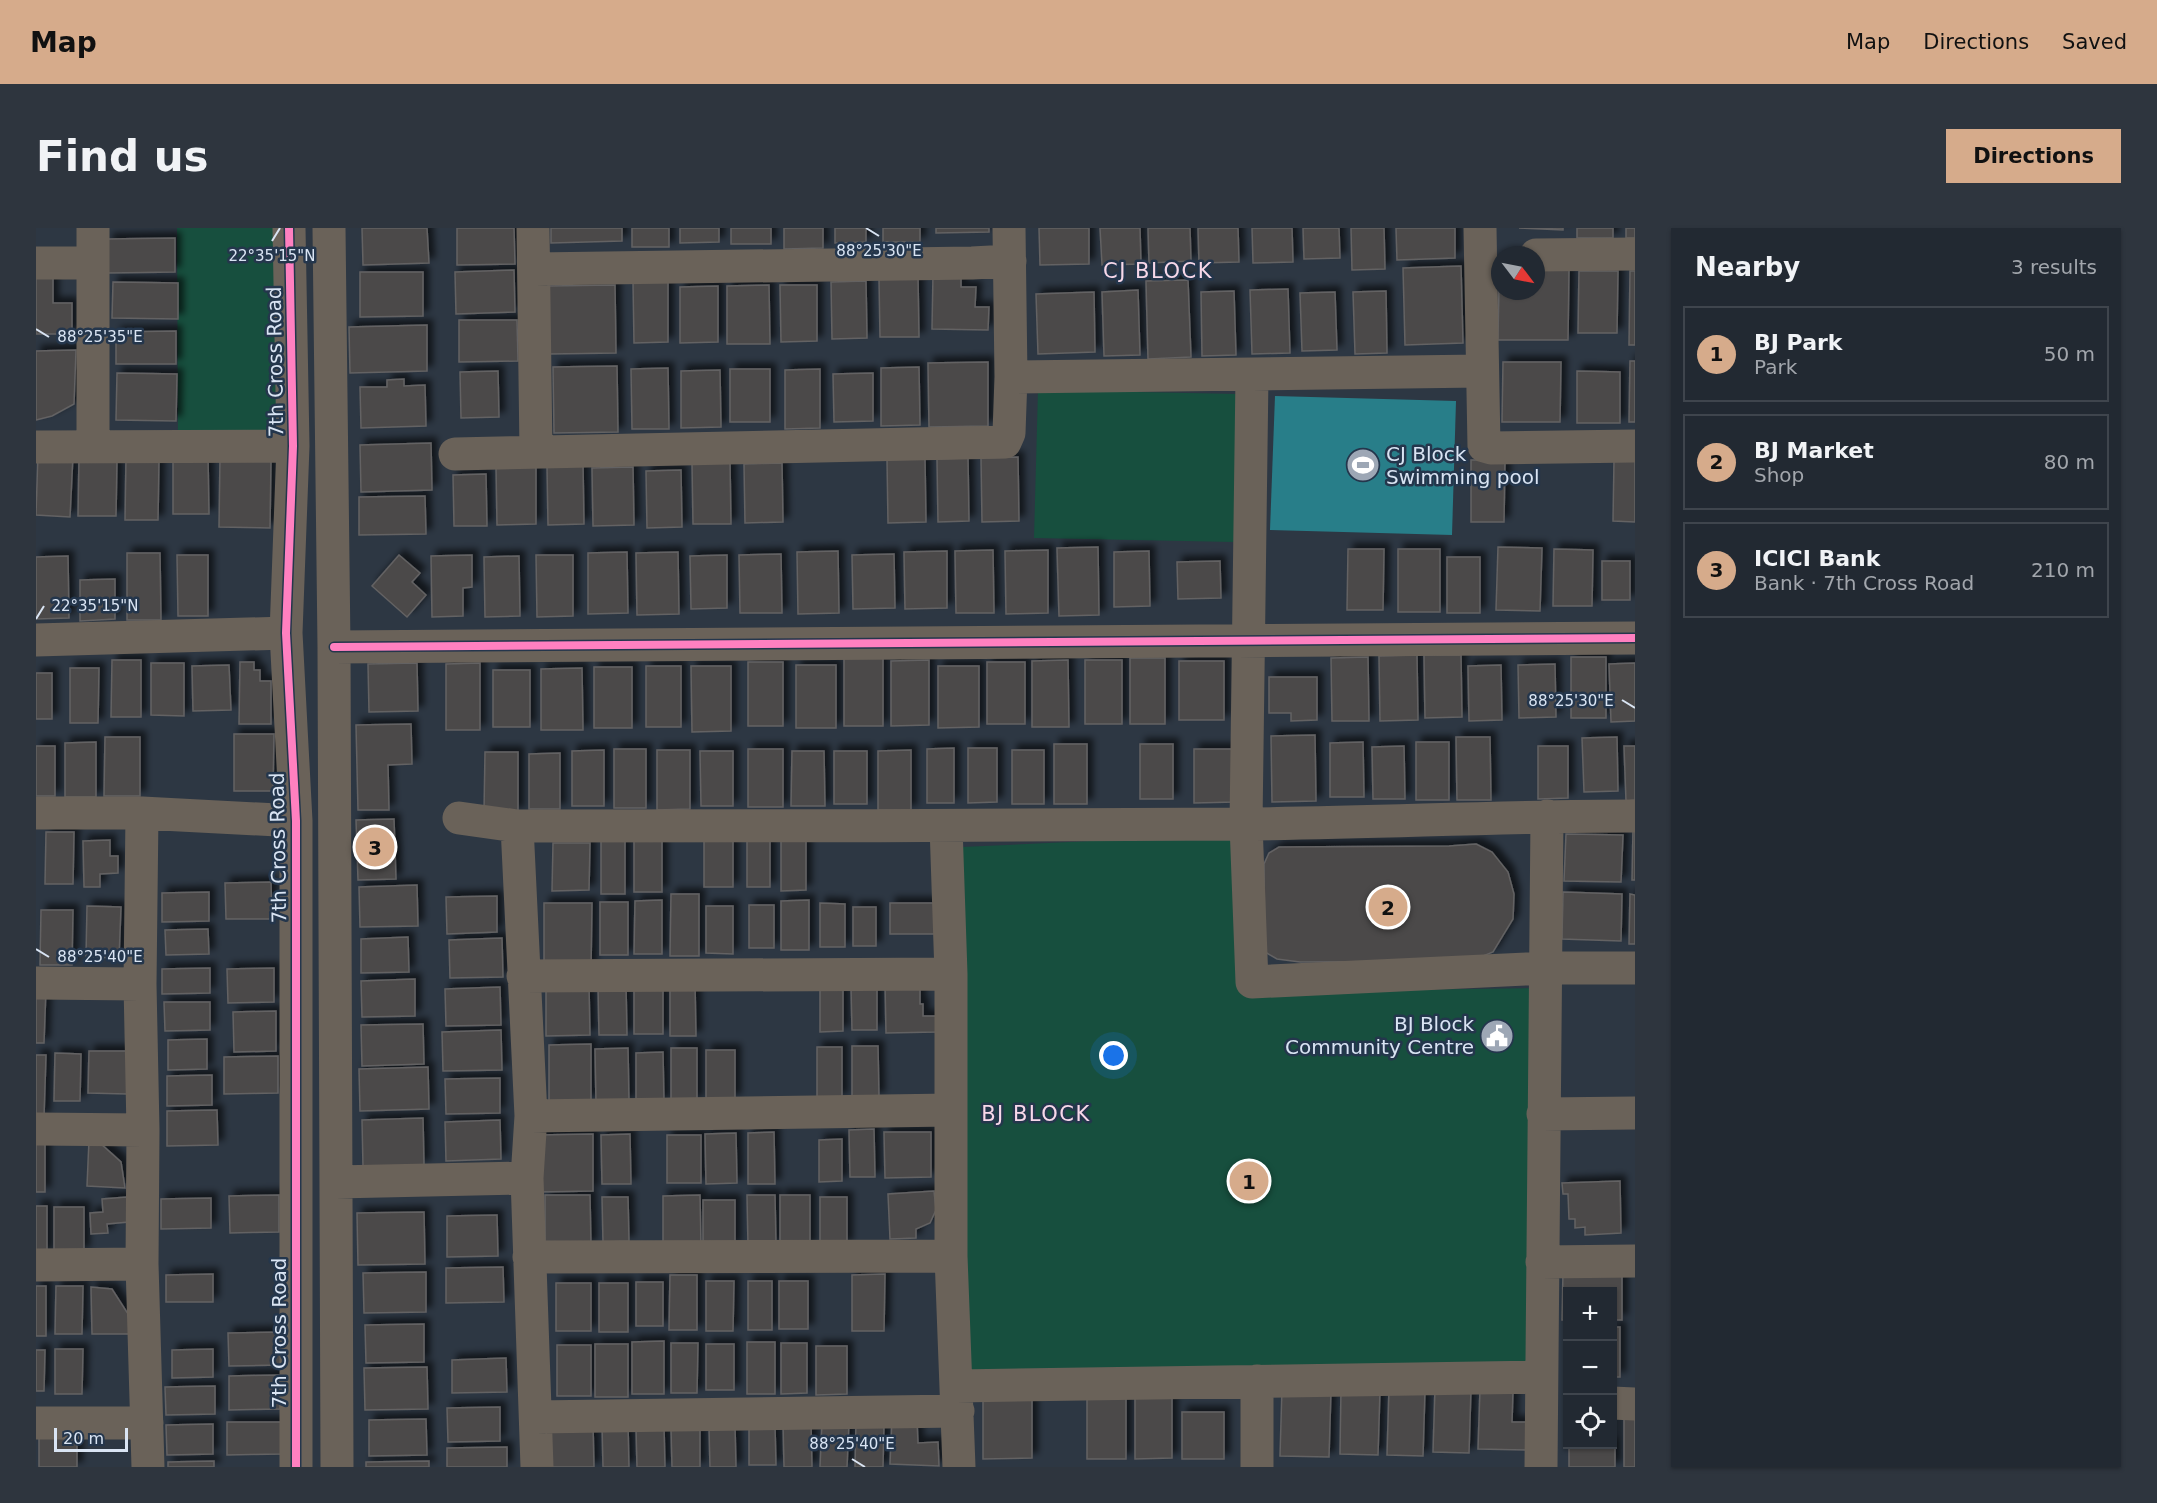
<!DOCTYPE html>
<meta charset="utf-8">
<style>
:root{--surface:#222932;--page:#2e353e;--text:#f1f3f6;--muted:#a2a6ac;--line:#3f454d;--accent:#d6ab8b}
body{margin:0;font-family:"DejaVu Sans",sans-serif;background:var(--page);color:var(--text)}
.controls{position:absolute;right:18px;bottom:18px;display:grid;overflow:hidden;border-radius:0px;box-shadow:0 2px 4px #0004}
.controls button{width:54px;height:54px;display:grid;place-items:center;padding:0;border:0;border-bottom:2px solid var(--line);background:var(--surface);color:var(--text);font:30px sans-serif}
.compass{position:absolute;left:1455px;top:18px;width:54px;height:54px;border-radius:50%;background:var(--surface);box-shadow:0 2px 4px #0004;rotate:122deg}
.scale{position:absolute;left:18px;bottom:15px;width:74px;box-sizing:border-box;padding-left:6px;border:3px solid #d9e4f3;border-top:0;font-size:16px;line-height:21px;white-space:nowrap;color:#d9e4f3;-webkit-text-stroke:4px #24364c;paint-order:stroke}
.you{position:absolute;left:1078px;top:828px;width:21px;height:21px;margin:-15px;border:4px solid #fff;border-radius:50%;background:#1a73e8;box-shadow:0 0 0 9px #1a73e833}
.badge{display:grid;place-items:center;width:39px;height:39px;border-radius:50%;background:var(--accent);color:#111;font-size:20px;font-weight:700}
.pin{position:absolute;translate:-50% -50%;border:3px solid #fff;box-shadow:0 2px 6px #0006}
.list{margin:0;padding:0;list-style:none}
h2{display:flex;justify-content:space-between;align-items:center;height:78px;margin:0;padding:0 24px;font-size:26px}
h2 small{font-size:20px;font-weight:400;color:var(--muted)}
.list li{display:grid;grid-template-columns:39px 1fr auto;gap:18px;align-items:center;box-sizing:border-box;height:96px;margin:0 12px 12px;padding:0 12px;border:2px solid var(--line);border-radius:0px}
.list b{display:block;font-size:22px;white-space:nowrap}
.list p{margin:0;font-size:20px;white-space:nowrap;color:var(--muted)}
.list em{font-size:20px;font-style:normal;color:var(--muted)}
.icon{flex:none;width:33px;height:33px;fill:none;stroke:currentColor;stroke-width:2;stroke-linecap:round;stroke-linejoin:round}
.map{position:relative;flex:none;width:1599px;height:1239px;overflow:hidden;border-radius:0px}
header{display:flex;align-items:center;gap:36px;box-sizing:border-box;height:84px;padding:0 30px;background:var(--accent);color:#111}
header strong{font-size:28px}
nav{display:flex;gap:33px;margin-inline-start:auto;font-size:21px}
.intro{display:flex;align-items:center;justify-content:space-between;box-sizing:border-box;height:144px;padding:0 36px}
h1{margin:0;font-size:42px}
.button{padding:15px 27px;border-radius:0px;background:var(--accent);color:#111;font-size:21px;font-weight:700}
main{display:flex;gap:36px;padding:0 36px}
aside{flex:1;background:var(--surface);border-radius:0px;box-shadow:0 2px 4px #0004}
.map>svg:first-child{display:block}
.green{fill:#174f3e}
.water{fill:#287e89}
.building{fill:#4c4948;stroke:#636263;stroke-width:1.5;filter:url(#shadow)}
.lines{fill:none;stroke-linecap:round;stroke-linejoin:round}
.minor{stroke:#6a6259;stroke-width:33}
.cycleway-casing{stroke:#24364c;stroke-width:11}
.cycleway{stroke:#ff80c0;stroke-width:8}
.ticks{fill:none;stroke:#d9e4f3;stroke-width:2}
.labels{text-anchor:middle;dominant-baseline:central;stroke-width:5;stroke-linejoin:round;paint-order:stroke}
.street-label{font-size:20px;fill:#d9e4f3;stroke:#24364c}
.poi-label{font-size:20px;fill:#d9e4f3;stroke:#24364c;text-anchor:start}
.neighbourhood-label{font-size:21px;letter-spacing:1.5px;fill:#f7d8e9;stroke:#24364c}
.ticks-label{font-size:15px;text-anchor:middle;fill:#d9e4f3;stroke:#24364c;stroke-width:5;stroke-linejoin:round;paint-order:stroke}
</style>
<header>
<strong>Map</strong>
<nav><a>Map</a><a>Directions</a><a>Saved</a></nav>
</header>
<div class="intro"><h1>Find us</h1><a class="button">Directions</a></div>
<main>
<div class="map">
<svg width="1599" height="1239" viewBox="0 0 1599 1239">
<defs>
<filter id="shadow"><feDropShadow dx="5.5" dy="-5.5" stdDeviation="3" flood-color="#0009"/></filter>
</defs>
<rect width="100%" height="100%" fill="#2d3743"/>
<path class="green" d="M141,0H243L249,175L236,200L215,218H142Z
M1002,162L1201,166L1198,314L998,310Z
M1206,606L1208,764L1500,760L1495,1141L931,1149L926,619Z"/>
<path class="water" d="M1239,168L1420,173L1416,307L1234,302Z"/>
<path class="building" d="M326,0H391L393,35L327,37Z
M421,0H478L479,36L421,37Z
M515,0H586V13L515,15Z
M596,0H633V19H596Z
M644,0H683V14L644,15Z
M695,0H735V16H695Z
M748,0H787V20L748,21Z
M799,0H830V14L799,15Z
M847,0H884V14H847Z
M900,0H953V4L900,5Z
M1003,0H1053V36L1004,37Z
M1064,0H1104L1105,36L1066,37Z
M1112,0H1154L1155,33L1113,35Z
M1162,0H1202L1203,34L1163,35Z
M1216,0H1256L1257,34L1217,35Z
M1267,0H1303L1304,30L1268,31Z
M1315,0H1348L1349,41L1316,42Z
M1360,0H1419V30L1361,32Z
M1483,0H1527V2Z
M1541,0H1577V10H1541Z
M1590,0H1599V10H1590Z
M139,10V44L72,45V11Z
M1425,38L1427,115L1369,117L1367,40Z
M478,42L479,84L420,86L419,44Z
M1503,42H1533L1532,112H1462L1463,58L1464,63H1500V58H1503Z
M1543,43H1582L1581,105H1542Z
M1594,43H1599V117H1593Z
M324,44H387V88L324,89Z
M897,46H925V59H940L939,79H953L952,102L896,101Z
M0,48H17V75H36V106H0Z
M882,49L883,109H844L843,50Z
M1152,52L1155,129L1112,131L1110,53Z
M830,53L831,110L796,111L795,54Z
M77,54L142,55V91L76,90Z
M597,54H632V114L598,115Z
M579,57L580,125L513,126L512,58Z
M733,57L734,116H691V58Z
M744,57H781V113L745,114Z
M682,58V114L644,115V59Z
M1252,61L1254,125L1216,126L1214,62Z
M1102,62L1104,127L1068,128L1066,64Z
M1198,63L1200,127L1166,128L1165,64Z
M1350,63L1351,125L1319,126L1317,64Z
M1058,64L1059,124L1002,126L1000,66Z
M1299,64L1301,122L1266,123L1264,65Z
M423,92H481L482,133L423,134Z
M391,97V143L314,145L313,99Z
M140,103V136H80V104Z
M40,122L38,176L16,188L0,192V123Z
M1594,133H1599V194H1593Z
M952,134V198L893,199L892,135Z
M1467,134H1525L1524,194H1466Z
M581,138L582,204L518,205L517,139Z
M883,139L884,197L845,198V140Z
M632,140L633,201H596L595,141Z
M694,141H734V194H694Z
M784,141V200L749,201V142Z
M684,142L685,199L645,200V143Z
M462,143L463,189L425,190L424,144Z
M1541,143L1584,144V195H1541Z
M81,145L141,146L140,193L80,192Z
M837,145V193L798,194L797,146Z
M368,151V158L389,157L390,198L325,200L324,159H351V152Z
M395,215L396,262L325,264L324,217Z
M2,225L37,227L34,289L0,287Z
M172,228L173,286H137V229Z
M982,229L983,293L946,294L945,230Z
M932,230L933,293L902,294L901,231Z
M43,231H81L80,288H42Z
M90,231H123L122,292H89Z
M184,231L235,232L234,300L183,299Z
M851,231H889L890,294L852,295Z
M1435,232H1469L1468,294H1435Z
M1578,232H1599V294L1577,293Z
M694,234L695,296H657L656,235Z
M746,235L747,294L709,295L708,236Z
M500,236V296L461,297L460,237Z
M547,236L548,296L512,297L511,237Z
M597,239L598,297L557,298L556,240Z
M645,242L646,299L611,300L610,243Z
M450,246L451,298H418L417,247Z
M389,268L390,306L323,307V269Z
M1062,319L1063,387L1023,388L1021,320Z
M1462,319L1506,320L1504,383L1460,382Z
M1312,321H1348L1347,382H1311Z
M1362,321H1404V384H1362Z
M1518,321L1557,322L1556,378H1517Z
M957,322L958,385H920L919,323Z
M1012,322V385L970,386L969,323Z
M802,323L803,385L762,386L761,324Z
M911,323V380L869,381L868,324Z
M1113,323L1114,378L1078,379V324Z
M591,324L592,385L552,386V325Z
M642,324L643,386L601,387L600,325Z
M91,325H124L125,392H91Z
M745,326L746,385H704L703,327Z
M858,326L859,380L817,381L816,327Z
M141,327H172V388H142Z
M363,327L384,345L376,354L390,367L371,389L336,358Z
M436,327V359L427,360V388L396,389L395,328Z
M500,327H537V388L501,389Z
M691,327V380L655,381L654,328Z
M32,328L33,390L0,391V329Z
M483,328L484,388L449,389L448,329Z
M1411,329H1444V385H1411Z
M1184,333L1185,370L1142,371L1141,334Z
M1566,333H1594V372H1566Z
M79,351V391L44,393V352Z
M1381,427L1382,492L1344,493L1343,428Z
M1388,427H1425L1426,489L1389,490Z
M808,428H847V498H808Z
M1332,429L1333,493H1296L1295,430Z
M1535,429H1570V490H1535Z
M1094,430H1129V496H1094Z
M76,432H105V489H75Z
M893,432V497L855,498V433Z
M1032,432L1033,499H996V433Z
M1049,432H1086V496H1049Z
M1143,433H1188V492H1143Z
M204,434H218V442H224V453H235V496H203Z
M712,434H747V498H712Z
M951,434H989V496H951Z
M115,435H148V488L115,487Z
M381,435L382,483L333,484L332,436Z
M444,435V502H410V436Z
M1599,435V493L1575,494L1573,436Z
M1519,436L1520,489L1483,490L1482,437Z
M193,437L195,482L157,483L156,438Z
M760,437H800V500H760Z
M1465,437L1466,492L1433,493L1432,438Z
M610,438H645V499H610Z
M655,438H695V503L656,504Z
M902,438H943V499L902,500Z
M558,439H596V500H558Z
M34,440H63L62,495H34Z
M546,440L547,502H505V441Z
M457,442H494V499H457Z
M0,445H16V491H0Z
M1233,449H1281V492L1255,493V485H1233Z
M375,496L376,536L352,537L353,582H322L320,497Z
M198,506H238L237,563H198Z
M1279,507L1280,573L1236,574L1235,508Z
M69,509H104V568H68Z
M1420,509H1454L1455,572H1421Z
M1581,509L1582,563L1548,564L1546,510Z
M60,514V569H29V515Z
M1327,514L1328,569H1294V515Z
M1380,514H1413V572H1380Z
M1018,516H1051V576H1018Z
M1104,516H1137V571H1104Z
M0,518H19V568H0Z
M1368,518L1369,571H1337L1336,519Z
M1502,518H1532V570L1502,571Z
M1588,518H1599V572L1590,573Z
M918,520V575H891V521Z
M932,520H961V574L932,575Z
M578,521H610V580H578Z
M712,521H747V579H712Z
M1158,521H1199V574L1158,575Z
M568,522V578H536V523Z
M621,522H654V581L621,582Z
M875,522V582H842V523Z
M976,522H1008V576H976Z
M664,523H697V578H665Z
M756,523H788L789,578H755Z
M798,523H831V576H798Z
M449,524H482V584H448Z
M524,525V581H493V526Z
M358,591L360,651L322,652L320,592Z
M1597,602H1599V652H1596Z
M10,604H38L37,656H9Z
M1530,606L1587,607L1585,654L1528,653Z
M711,610H734V659H711Z
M745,610H770V662L745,663Z
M74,612V628H82V645L64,646V659H48L47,613Z
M598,612H626V664H598Z
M565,613H589V666H565Z
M668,613H697V659H668Z
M517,615H554L553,662L516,663Z
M1440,616L1456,624L1472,644L1478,666L1477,691L1457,724L1435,733L1264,734L1241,731L1229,724L1228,636L1233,625L1243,619L1413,618Z
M235,654L236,691H190L189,655Z
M381,657L382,698L324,699L323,659Z
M173,664V693L126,694V665Z
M1527,664L1586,666L1585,713L1526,711Z
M635,666H663V728H634Z
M1594,666L1599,667V716H1593Z
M461,668V704L411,706L410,669Z
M626,672V726H598L599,673Z
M773,672V722H745V673Z
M564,674H592V727H564Z
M508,675H556L555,742H508Z
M784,675L809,676V719H784Z
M854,675H902L903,706H854Z
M713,677H738V720H713Z
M51,678L85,679L83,730L50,729Z
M670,678H697V726L670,725Z
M817,679H840V718H817Z
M5,682H37L36,737H4Z
M172,701L173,726L130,727L129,702Z
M372,709L373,744L325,745V711Z
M466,710L467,749L414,750L413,712Z
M174,740V765L126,766V741Z
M238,740V774L192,775L191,741Z
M379,751V788L326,789L325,753Z
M884,753V776H887V788H900V804L850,805L849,754Z
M634,755H659L660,808H634Z
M598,756H627V806H598Z
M510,757H553L554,807L510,808Z
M562,758H590L591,807H563Z
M815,758H841V802H816Z
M464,759L465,797L410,798L409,761Z
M784,759H807V803L784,804Z
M0,760H10L8,815H0Z
M128,774H174V802L129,803Z
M240,783V823L198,824L197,784Z
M387,796L388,836L326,838L325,797Z
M465,802L466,842L407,843L406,804Z
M171,811V841L132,842V812Z
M555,816V872L513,873V817Z
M816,818H842L843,869H816Z
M781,819H806V870H781Z
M592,820L593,874H560L559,821Z
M635,820H661V873L635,874Z
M670,822H699V871H670Z
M53,823H92L91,866L52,865Z
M627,824L628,874H600V825Z
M19,825L45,826L44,873H18Z
M0,827H10L8,889L0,888Z
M242,828V865L188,866V829Z
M392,839L393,881L324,883L323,841Z
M176,847V877L131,878V848Z
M464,850V885L410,886L409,851Z
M181,882L182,917L131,918V883Z
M387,890L388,937L327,939L326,892Z
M464,892L465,931L410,933L409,894Z
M838,901L839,949H814L813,902Z
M738,904L739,956H712V905Z
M848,904H895V949L849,950Z
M700,905L701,955L670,956L669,906Z
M557,906V963L502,964V907Z
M594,906L595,956H566L565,907Z
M631,907H665V955H631Z
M806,911V953L783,954V912Z
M53,912L65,916L85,934L89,960L51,958Z
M0,916H9V964H0Z
M1584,953L1585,1005L1549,1007V999L1539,1000V991H1533L1532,966H1527L1526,955Z
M898,963L900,982L894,995L880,1001V1010L854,1011L852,966Z
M243,967V1004L194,1005L193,968Z
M509,967H554L555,1017H509Z
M664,967L665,1019L627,1020V968Z
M711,967H739L740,1017H712Z
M744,967H774V1019H744Z
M91,969L93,994L71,996L72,1005L55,1006L54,985L67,984L66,971Z
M566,969H592L593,1013L567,1014Z
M784,969H811V1017H784Z
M175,970V1000L125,1001V971Z
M667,972H699V1019H667Z
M0,978H11V1026H0Z
M18,979H48V1024H18Z
M388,984L389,1036L322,1037L321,985Z
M461,987L462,1028L411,1029V988Z
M467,1039L468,1074L410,1075V1040Z
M1527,1043H1586V1092H1576V1064H1532V1092H1526Z
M390,1044V1084L328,1085L327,1045Z
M177,1046V1074H130V1047Z
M849,1046L848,1103H816V1047Z
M634,1047H661V1102H633Z
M670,1053H698L697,1103H670Z
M712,1053H736V1102H712Z
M743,1053H772V1101H743Z
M600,1054H627V1098H600Z
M520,1055H555V1103H520Z
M563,1055H592V1104H563Z
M0,1058H10V1108H0Z
M20,1058H47L46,1106H19Z
M55,1059L76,1061L96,1092L101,1106H56Z
M388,1096V1134L330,1135L329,1097Z
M1576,1099H1584V1149H1576Z
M248,1104V1137L193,1138L192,1105Z
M628,1113V1166H596V1114Z
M711,1114H739V1166H711Z
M635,1115H662L661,1165H635Z
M745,1115H771V1165L745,1166Z
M559,1116H592V1169H559Z
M670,1116H698V1162H670Z
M521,1117H555V1168H521Z
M780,1118H811V1166L780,1167Z
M19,1121H47L46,1166H19Z
M177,1121V1149L136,1150V1122Z
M0,1122H9L8,1163H0Z
M470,1130L471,1164L416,1165V1132Z
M391,1139L392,1181L329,1182L328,1140Z
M244,1147V1181L193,1182V1148Z
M179,1158V1186L130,1187L129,1159Z
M1246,1160L1295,1162L1293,1229L1244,1228Z
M1399,1160L1435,1161L1433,1225L1397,1224Z
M947,1161H996V1230L947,1231Z
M1305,1161L1344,1162L1342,1227L1304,1226Z
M1353,1161L1389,1162L1387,1228L1351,1227Z
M1051,1162H1090V1231H1051Z
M1444,1162L1477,1163L1476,1194H1491L1490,1222L1442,1221Z
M1099,1165H1136V1230L1099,1231Z
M464,1179V1213L412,1214L411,1180Z
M1146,1184H1188V1231H1146Z
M1576,1188H1579V1239H1533V1216H1576Z
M1588,1190H1599V1239H1588Z
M390,1191L391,1227L333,1228V1192Z
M856,1191L881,1192L882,1215L902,1214L903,1238L854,1236Z
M191,1194H245V1226L191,1227Z
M747,1194H775L776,1239H748Z
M786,1194L813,1195L811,1239H784Z
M820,1194L848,1195L847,1239H819Z
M177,1196V1226L131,1227L130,1197Z
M557,1196L558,1239H511L510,1197Z
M566,1196H592L593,1239H567Z
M628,1198L629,1239H601L600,1199Z
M699,1198L700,1239H674L673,1199Z
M713,1198H739L740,1237H713Z
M664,1199V1239H636L635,1200Z
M3,1210H41V1239H3Z
M471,1219V1239H411V1220Z
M178,1233V1239H132V1234Z
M393,1233V1239H330V1234Z"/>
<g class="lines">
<path class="minor" d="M57,0V218
M253,0L257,218L250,405L260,593V1239
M293,0L298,419L301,1239
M497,0L500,224
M1444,0L1448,218L1455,220L1599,218
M1500,27L1599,26
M0,35H57
M499,41L936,35L974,33
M1216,147L1210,596L1216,754L1510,740H1599
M975,149L1445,143
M0,219L257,218
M419,226L969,214L973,205L975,149L973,0
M0,412L250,405
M298,419L1599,410
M0,585H106L260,593
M106,585L104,756L107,902L106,1036L112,1239
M423,590L481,598C723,598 964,598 1206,596C1337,595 1468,588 1599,588
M481,598L495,888L491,950L501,1239
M910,598L915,746V1028L923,1239
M487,748L915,746
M0,755L104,756
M1507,886L1599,885
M495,888L915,882
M0,901L107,902
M300,954L491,950
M493,1029L915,1028
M1506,1034L1599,1033
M0,1037L106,1036
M921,1158L1505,1149
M1576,1175L1599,1176
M500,1189L922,1183
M0,1195H111
M1221,1239V1153
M1505,1239L1511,588"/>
<g class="cycleway-casing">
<path id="cycleway" d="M253,0L257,218L250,405L260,593V1239
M298,419L1599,410"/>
</g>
<use href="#cycleway" class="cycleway"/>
</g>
<path class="ticks" d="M830,0L843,8M236,13L244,0M0,101L13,109M0,391L8,378M1586,472L1599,480M0,721L13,729M816,1231L829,1239"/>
<defs>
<g id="stadium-disc" transform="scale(1.725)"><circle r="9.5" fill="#9da7b5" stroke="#24364c"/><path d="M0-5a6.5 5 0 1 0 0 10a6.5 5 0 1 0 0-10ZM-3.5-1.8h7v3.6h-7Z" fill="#fff"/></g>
<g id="civic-disc" transform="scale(1.725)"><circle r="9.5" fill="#9da7b5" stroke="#24364c"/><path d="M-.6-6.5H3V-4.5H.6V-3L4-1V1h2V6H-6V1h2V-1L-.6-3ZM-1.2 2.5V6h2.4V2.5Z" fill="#fff"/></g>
</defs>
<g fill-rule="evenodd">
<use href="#stadium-disc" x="1327" y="237"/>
<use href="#civic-disc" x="1461" y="808"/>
</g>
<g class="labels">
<g class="street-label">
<text transform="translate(239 134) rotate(-91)">7th Cross Road</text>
<text transform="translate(242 620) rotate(-91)">7th Cross Road</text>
<text transform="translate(243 1105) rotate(-90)">7th Cross Road</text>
</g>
<g class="poi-label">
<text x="1350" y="226">CJ Block<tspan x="1350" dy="23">Swimming pool</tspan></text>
<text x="1438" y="796" text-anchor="end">BJ Block<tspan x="1438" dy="23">Community Centre</tspan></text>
</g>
<g class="neighbourhood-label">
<text x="1122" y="43">CJ BLOCK</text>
<text x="1000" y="886">BJ BLOCK</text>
</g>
</g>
<g class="ticks-label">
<text x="843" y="28">88°25'30"E</text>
<text x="236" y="33">22°35'15"N</text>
<text x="64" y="114">88°25'35"E</text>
<text x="59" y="383">22°35'15"N</text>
<text x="1535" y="478">88°25'30"E</text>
<text x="64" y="734">88°25'40"E</text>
<text x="816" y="1221">88°25'40"E</text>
</g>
</svg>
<div class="controls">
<button>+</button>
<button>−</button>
<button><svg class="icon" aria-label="locate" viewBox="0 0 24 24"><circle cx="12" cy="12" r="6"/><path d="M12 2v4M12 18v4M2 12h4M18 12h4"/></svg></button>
</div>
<svg class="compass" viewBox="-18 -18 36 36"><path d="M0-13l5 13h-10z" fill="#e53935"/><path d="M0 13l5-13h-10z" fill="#a2a6ac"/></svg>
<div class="scale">20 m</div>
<div class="you"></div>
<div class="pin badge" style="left:1213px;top:953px">1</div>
<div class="pin badge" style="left:1352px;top:679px">2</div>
<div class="pin badge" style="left:339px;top:619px">3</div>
</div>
<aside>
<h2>Nearby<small>3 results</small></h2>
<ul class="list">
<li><span class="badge">1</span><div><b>BJ Park</b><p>Park</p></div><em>50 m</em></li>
<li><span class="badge">2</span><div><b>BJ Market</b><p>Shop</p></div><em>80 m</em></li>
<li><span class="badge">3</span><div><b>ICICI Bank</b><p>Bank · 7th Cross Road</p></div><em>210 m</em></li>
</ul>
</aside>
</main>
